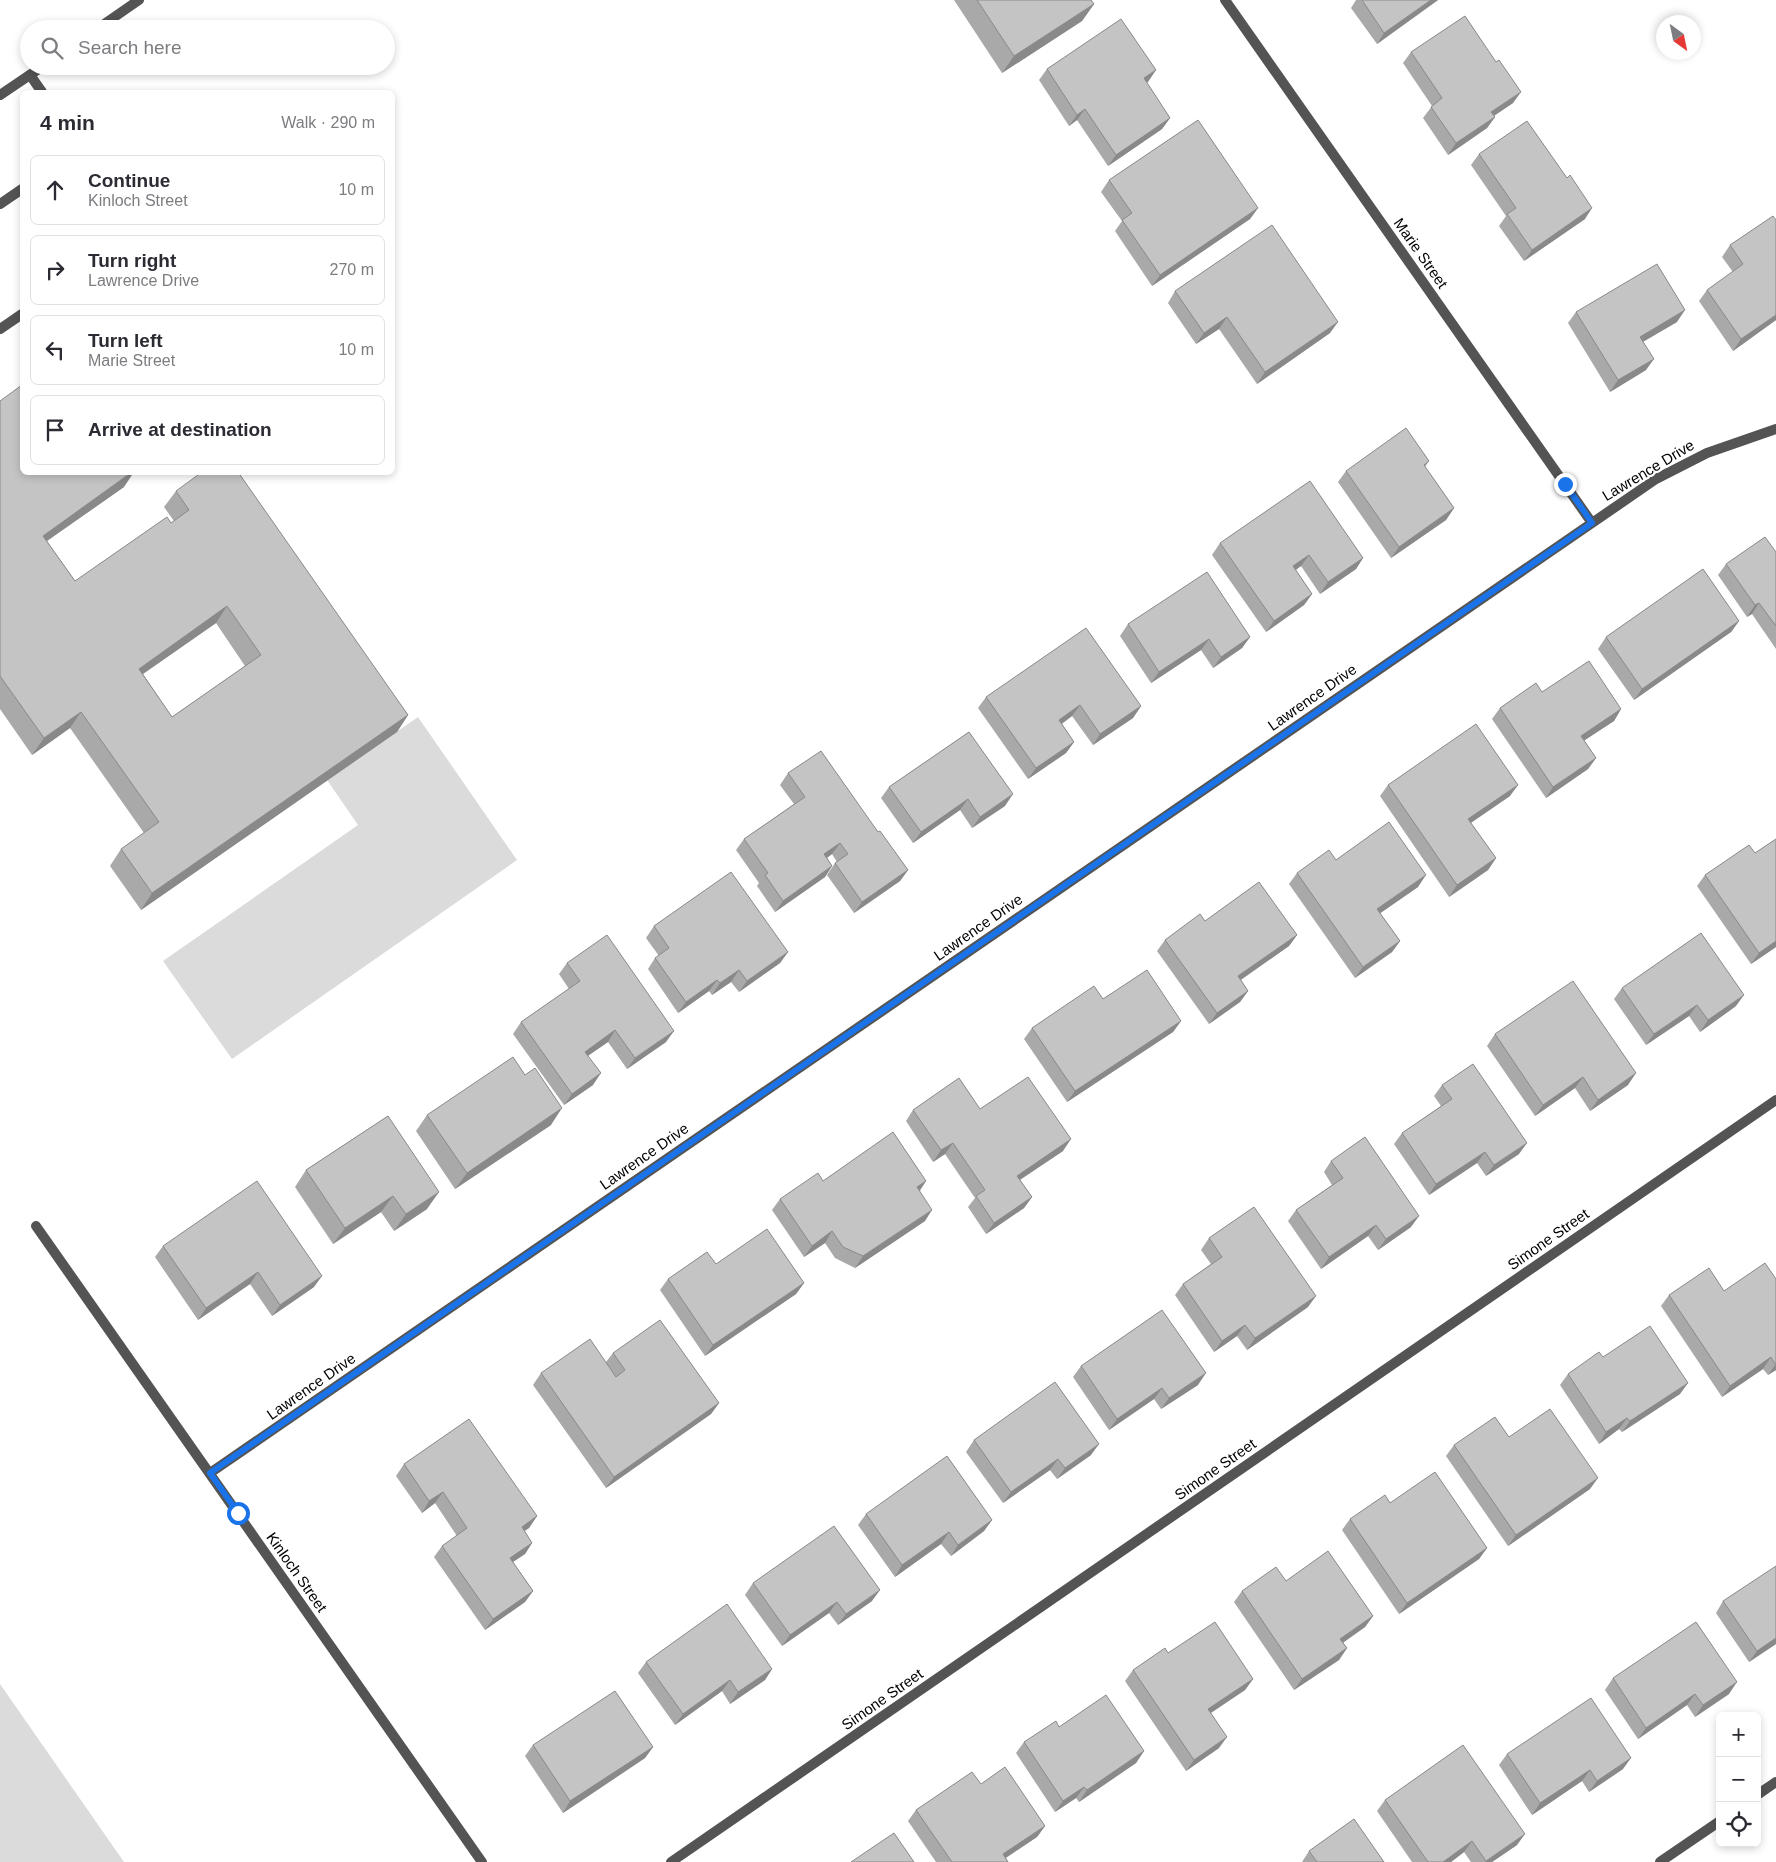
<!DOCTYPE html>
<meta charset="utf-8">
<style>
:root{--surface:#fff;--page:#f7f7f7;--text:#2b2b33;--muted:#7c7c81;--line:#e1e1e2}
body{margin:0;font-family:Arial,sans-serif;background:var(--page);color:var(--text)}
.controls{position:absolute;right:15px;bottom:15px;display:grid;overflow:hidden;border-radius:8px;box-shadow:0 2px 8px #0003}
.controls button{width:45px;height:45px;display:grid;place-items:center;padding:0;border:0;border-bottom:1px solid var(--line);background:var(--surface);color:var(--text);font:25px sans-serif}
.compass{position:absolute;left:1656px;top:15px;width:45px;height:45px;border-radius:50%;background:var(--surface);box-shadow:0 2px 8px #0003;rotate:147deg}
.stop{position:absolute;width:15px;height:15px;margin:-11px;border:4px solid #1a73e8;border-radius:50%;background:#fff}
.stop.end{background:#1a73e8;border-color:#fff;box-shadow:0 1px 5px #0008}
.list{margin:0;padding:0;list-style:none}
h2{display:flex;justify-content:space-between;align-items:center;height:65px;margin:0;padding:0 20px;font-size:21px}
h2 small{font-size:16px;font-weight:400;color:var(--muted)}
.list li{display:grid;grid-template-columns:32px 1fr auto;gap:15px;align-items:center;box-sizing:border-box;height:70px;margin:0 10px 10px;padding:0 10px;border:1px solid var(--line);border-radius:8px}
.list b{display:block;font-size:19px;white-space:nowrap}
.list p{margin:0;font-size:16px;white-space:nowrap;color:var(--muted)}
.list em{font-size:16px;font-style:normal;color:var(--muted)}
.icon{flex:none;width:28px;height:28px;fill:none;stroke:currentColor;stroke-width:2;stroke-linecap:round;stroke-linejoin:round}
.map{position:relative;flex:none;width:1776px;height:1862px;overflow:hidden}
.search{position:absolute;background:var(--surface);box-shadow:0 2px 8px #0003;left:20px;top:20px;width:375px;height:55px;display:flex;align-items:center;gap:12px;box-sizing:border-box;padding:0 18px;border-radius:28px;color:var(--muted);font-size:19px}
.panel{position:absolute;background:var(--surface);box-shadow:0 2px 8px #0003;left:20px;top:90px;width:375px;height:385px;border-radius:8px}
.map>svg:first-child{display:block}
.green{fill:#dbdbdb}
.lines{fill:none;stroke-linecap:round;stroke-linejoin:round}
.lane{stroke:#545454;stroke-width:10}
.street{stroke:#545454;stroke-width:10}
.wall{fill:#a9a9a9;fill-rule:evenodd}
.shaded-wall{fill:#898989}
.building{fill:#c4c4c4;stroke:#898989;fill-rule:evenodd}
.route{stroke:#1a73e8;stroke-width:6}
.labels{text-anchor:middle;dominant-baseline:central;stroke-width:4.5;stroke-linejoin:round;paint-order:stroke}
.street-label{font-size:15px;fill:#000;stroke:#fff}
</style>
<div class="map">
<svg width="1776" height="1862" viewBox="0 0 1776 1862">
<rect width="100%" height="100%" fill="#fff"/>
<path class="green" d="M418,717L517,860L232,1059L163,961L358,825L327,780Z
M0,1684L124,1862H0Z"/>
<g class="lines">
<path class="lane" d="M30,75L42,92
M0,204L22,189
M0,329L22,314"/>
<path class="street" d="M1225,0L1592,523
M97,29L139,0
M0,95L43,66
M36,1226L482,1862
M210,1473L1656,479L1707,453L1776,429
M1757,1795L1776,1782
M671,1862L1776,1100
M1660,1862L1720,1821"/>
</g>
<path class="wall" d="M954,0H1091L1094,4L1082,21L1002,73Z
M1356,0H1438L1377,44L1351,8Z
M1411,52L1496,62L1513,103L1494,116L1495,117L1487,128L1448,155L1423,118L1432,106L1403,63Z
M1047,69L1156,70L1146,83L1170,118L1162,129L1108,166L1077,120L1069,126L1039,80Z
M1479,154L1585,219L1524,261L1499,226L1506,216L1471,165Z
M1109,180L1258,208L1250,219L1152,286L1115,231L1122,221L1101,192Z
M1776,220V320L1733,351L1699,301L1707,290L1733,272L1722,257L1730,245Z
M1175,291L1330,333L1257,384L1219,329L1196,344L1168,303Z
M1576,312L1677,322L1643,342L1646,370L1610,392L1568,323Z
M0,401L124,487L47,541L75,581L174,521L164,507L176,491L408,715L397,732L141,910L110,866L121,849L144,833L70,728L32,755L0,709ZM216,623L245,666L172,717L143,674Z
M1429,461L1425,467L1454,508L1446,520L1391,558L1338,482L1346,471Z
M1220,543L1363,558L1356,569L1320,594L1301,566L1296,570L1312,594L1304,605L1266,632L1212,555Z
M1776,552V649L1752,614L1747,617L1718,575L1726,564Z
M1739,621L1731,632L1634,700L1598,649L1606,637Z
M1128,624L1250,637L1242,648L1213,668L1201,650L1151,683L1120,636Z
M1542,692L1621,709L1614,721L1584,740L1596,758L1588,769L1546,798L1492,719L1500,708Z
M986,697L1141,706L1133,718L1093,745L1072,716L1062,724L1074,742L1066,753L1028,779L978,708Z
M969,732L1005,806L972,828L960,810L913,843L881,798L889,787Z
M788,773L878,832L908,870L900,881L854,913L827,875L835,863L837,862L832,854L827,858L832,866L825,877L775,912L757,886L759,883L736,850L744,839L794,804L780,785Z
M1388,785L1510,796L1471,823L1496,858L1488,870L1449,897L1380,796Z
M1776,839V947L1751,964L1697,886L1705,875L1755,853Z
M1336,860L1418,887L1380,913L1400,941L1392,952L1355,978L1289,884L1297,873Z
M1205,921L1297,935L1289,946L1241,980L1248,991L1240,1002L1209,1024L1157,951L1165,940Z
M654,926L788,952L780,963L739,992L731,982L712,995L709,991L678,1013L648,969L655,958L659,956L646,938Z
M567,963L666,1042L627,1069L608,1042L588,1056L593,1085L564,1105L513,1034L521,1022L569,989L559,974Z
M1622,988L1736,1006L1700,1032L1689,1016L1646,1045L1614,999Z
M1103,999L1181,1021L1173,1032L1067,1102L1024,1039L1032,1028Z
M1495,1034L1628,1085L1590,1111L1575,1088L1535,1116L1487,1046Z
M1442,1085L1519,1154L1486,1176L1477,1163L1429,1195L1394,1144L1402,1133L1441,1106L1434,1096Z
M980,1109L1063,1151L1020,1180L1032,1197L1024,1208L986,1234L968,1207L975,1198L945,1154L933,1162L906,1121L913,1110Z
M427,1115L551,1125L455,1189L416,1131Z
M388,1116L427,1209L394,1231L381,1212L333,1244L295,1187L306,1170Z
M1331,1161L1411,1227L1378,1250L1368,1236L1321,1269L1288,1221L1296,1210L1332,1185L1324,1172Z
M823,1181H926L920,1191L925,1221L855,1268L835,1258L825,1243L804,1257L772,1210L780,1199Z
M1209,1238L1308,1307L1247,1350L1237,1336L1214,1352L1175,1295L1183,1284L1211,1264L1201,1250Z
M163,1246L314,1287L272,1316L250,1284L198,1320L155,1257Z
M716,1264L804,1283L796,1294L705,1356L660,1290L668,1279Z
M1776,1279V1370L1768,1375L1763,1369L1722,1397L1661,1306L1669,1295L1724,1291Z
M613,1353L719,1403L711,1414L606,1488L533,1385L541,1373L606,1362Z
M1603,1357L1680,1394L1622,1432L1619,1429L1599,1444L1560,1385L1568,1374Z
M1081,1366L1198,1385L1161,1409L1154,1399L1109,1430L1073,1377Z
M1509,1437L1590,1489L1508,1546L1446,1456L1454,1445Z
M974,1440L1091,1455L1057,1479L1050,1470L1003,1503L966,1452Z
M404,1464L537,1516L529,1528L524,1531L532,1543L525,1554L513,1562L533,1591L525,1602L485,1630L434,1557L442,1546L457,1536L435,1503L422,1513L396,1476Z
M1390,1503L1487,1548L1479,1559L1399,1614L1342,1530L1350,1519Z
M866,1514L992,1520L984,1531L951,1556L941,1544L895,1577L858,1525Z
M1286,1581L1373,1616L1365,1627L1343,1643L1347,1648L1339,1660L1294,1690L1234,1602L1242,1591Z
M753,1583L872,1601L838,1625L829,1613L782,1646L745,1595Z
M1723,1601L1776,1644L1749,1662L1716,1613Z
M1168,1653L1253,1679L1245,1690L1211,1713L1219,1748L1186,1771L1125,1681L1133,1670Z
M646,1662L772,1669L765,1680L730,1704L722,1691L675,1725L638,1673Z
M1613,1678L1729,1694L1695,1717L1687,1705L1638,1739L1605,1690Z
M1059,1727L1144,1751L1136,1763L1079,1802L1076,1798L1055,1812L1016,1753L1024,1742Z
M533,1745L653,1747L645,1758L563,1813L525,1756Z
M1507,1754L1623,1769L1589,1792L1582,1781L1532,1815L1499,1765Z
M981,1784L1045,1826L1037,1837L1006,1858L1008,1862H936L908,1821L916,1810Z
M1385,1800L1517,1845L1492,1862H1471L1464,1852L1451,1862H1412L1377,1811Z
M1309,1851L1384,1862H1302Z"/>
<path class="shaded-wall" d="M1431,0H1438L1377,44L1384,33Z
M1094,4L1082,21L1002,73L1014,56Z
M1156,70L1148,82L1136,90L1144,78Z
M1521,92L1513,103L1483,123L1491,112Z
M1085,109L1077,120L1069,126L1077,115Z
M1495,117L1487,128L1448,155L1456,143Z
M1170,118L1162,129L1108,166L1116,155Z
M1258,208L1250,219L1152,286L1160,275Z
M1592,208L1585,219L1524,261L1532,250Z
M1685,310L1677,322L1632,348L1640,337Z
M1776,315V320L1733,351L1741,339Z
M1227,317L1219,329L1196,344L1204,333Z
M1338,322L1330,333L1257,384L1265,372Z
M1654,359L1646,370L1610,392L1618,380Z
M132,472H134L124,487L31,552L43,536Z
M1454,508L1446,520L1391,558L1399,547Z
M1309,555L1301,566L1285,577L1293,566Z
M1363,558L1356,569L1320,594L1328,582Z
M1312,594L1304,605L1266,632L1274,621Z
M1759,603L1752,614L1747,617L1755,605Z
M227,606L216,623L127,685L139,669Z
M1739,621L1731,632L1634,700L1642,689Z
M1250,637L1242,648L1213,668L1221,657Z
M1209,639L1201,650L1151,683L1159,672Z
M1080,705L1072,716L1051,731L1059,720Z
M1141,706L1133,718L1093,745L1100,734Z
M1621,709L1614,721L1573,748L1581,736Z
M81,712L70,728L32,755L44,738Z
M408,715L397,732L141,910L152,893Z
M1074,742L1066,753L1028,779L1036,768Z
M1596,758L1588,769L1546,798L1553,787Z
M1518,785L1510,796L1460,830L1468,819Z
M1013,794L1005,806L972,828L980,817Z
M968,799L960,810L913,843L921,832Z
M840,843L832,854L816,865L824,854Z
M1496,858L1488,870L1449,897L1457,885Z
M832,866L825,877L775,912L783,901Z
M908,870L900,881L854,913L862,902Z
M1426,875L1418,887L1369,921L1377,909Z
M1297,935L1289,946L1230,987L1238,976Z
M1400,941L1392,952L1355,978L1363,967Z
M1776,941V947L1751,964L1759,953Z
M788,952L780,963L739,992L747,981Z
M739,970L731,982L712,995L720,983Z
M717,980L709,991L678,1013L686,1002Z
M1248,991L1240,1002L1209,1024L1217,1013Z
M1744,995L1736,1006L1700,1032L1708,1020Z
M1697,1005L1689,1016L1646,1045L1654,1034Z
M1181,1021L1173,1032L1067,1102L1075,1091Z
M615,1030L608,1042L577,1063L585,1052Z
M674,1031L666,1042L627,1069L635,1058Z
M601,1073L593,1085L564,1105L572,1094Z
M1636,1073L1628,1085L1590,1111L1598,1100Z
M1583,1077L1575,1088L1535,1116L1543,1105Z
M562,1108L551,1125L455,1189L467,1173Z
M1071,1139L1063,1151L1009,1187L1017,1176Z
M953,1143L945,1154L933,1162L941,1150Z
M1527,1143L1519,1154L1486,1176L1494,1165Z
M1485,1152L1477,1163L1429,1195L1436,1184Z
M926,1181L918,1192L917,1187Z
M439,1192L427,1209L394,1231L406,1214Z
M393,1196L381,1212L333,1244L345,1228Z
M1032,1197L1024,1208L986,1234L994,1223Z
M932,1210L925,1221L855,1268L863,1256Z
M1419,1216L1411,1227L1378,1250L1386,1239Z
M1376,1225L1368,1236L1321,1269L1329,1257Z
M832,1231L825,1243L804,1257L812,1246Z
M258,1272L250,1284L198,1320L206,1308Z
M322,1276L314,1287L272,1316L280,1305Z
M804,1283L796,1294L705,1356L713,1345Z
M1316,1296L1308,1307L1247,1350L1255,1338Z
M1245,1325L1237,1336L1214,1352L1222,1341Z
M1771,1357L1763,1369L1722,1397L1730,1386Z
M1776,1364V1370L1768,1375Z
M1206,1373L1198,1385L1161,1409L1169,1398Z
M1688,1383L1680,1394L1622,1432L1630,1421Z
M1162,1388L1154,1399L1109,1430L1117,1419Z
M719,1403L711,1414L606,1488L614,1477Z
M1627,1418L1619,1429L1599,1444L1606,1432Z
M1099,1444L1091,1455L1057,1479L1065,1468Z
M1058,1459L1050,1470L1003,1503L1011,1492Z
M1598,1478L1590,1489L1508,1546L1516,1535Z
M443,1492L435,1503L422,1513L429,1501Z
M537,1516L529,1528L514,1538L522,1527Z
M992,1520L984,1531L951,1556L958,1545Z
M949,1532L941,1544L895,1577L902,1565Z
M532,1543L525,1554L502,1569L510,1558Z
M1487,1548L1479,1559L1399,1614L1407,1603Z
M880,1590L872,1601L838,1625L846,1614Z
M533,1591L525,1602L485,1630L493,1619Z
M837,1602L829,1613L782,1646L790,1635Z
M1373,1616L1365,1627L1332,1650L1340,1639Z
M1776,1638V1644L1749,1662L1757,1651Z
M1347,1648L1339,1660L1294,1690L1302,1679Z
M772,1669L765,1680L730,1704L738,1692Z
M1253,1679L1245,1690L1200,1720L1208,1709Z
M730,1680L722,1691L675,1725L683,1714Z
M1737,1682L1729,1694L1695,1717L1703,1705Z
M1695,1694L1687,1705L1638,1739L1646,1728Z
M1227,1737L1219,1748L1186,1771L1194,1760Z
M653,1747L645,1758L563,1813L570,1801Z
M1144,1751L1136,1763L1079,1802L1087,1790Z
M1631,1758L1623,1769L1589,1792L1597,1781Z
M1590,1770L1582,1781L1532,1815L1540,1803Z
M1084,1787L1076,1798L1055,1812L1063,1801Z
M1045,1826L1037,1837L999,1862L1003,1854Z
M1525,1834L1517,1845L1492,1862H1485Z
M1472,1841L1464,1852L1451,1862H1443Z"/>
<path class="building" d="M977,0H1091L1094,4L1014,56Z
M1362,0H1431L1384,33Z
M1465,16L1496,62L1499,60L1521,92L1491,112L1495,117L1456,143L1431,107L1442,98L1411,52Z
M1121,19L1156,70L1144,78L1170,118L1116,155L1085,109L1077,115L1047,69Z
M1198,120L1258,208L1160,275L1122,220L1132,213L1109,180Z
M1527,121L1567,178L1570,175L1592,208L1532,250L1507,214L1516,208L1479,154Z
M1773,216L1776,220V315L1741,339L1707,290L1743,264L1730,245Z
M1272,225L1338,322L1265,372L1227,317L1204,333L1175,291Z
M1657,264L1685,310L1640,337L1654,359L1618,380L1576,312Z
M22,385V472H132L43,536L75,581L167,517L171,523L189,510L176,491L202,472H238L408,715L152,893L121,849L159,822L81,712L44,738L0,676V401ZM227,606L261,655L172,717L139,669Z
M1406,428L1429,461L1424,465L1454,508L1399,547L1346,471Z
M1310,481L1363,558L1328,582L1309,555L1293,566L1312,594L1274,621L1220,543Z
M1765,537L1776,552V626L1759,603L1755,605L1726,564Z
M1703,569L1739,621L1642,689L1606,637Z
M1207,572L1250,637L1221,657L1209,639L1159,672L1128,624Z
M1086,628L1141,706L1100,734L1080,705L1059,720L1074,742L1036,768L986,697Z
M1589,661L1621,709L1581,736L1596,758L1553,787L1500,708L1536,683L1542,692Z
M1476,724L1518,785L1468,819L1496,858L1457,885L1388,785Z
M969,732L1013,794L980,817L968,799L921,832L889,787Z
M821,751L878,832L880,831L908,870L862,902L835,863L848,854L840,843L824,854L832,866L783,901L765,875L768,873L744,839L805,797L788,773Z
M1389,822L1426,875L1377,909L1400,941L1363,967L1297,873L1329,850L1336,860Z
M1776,839V941L1759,953L1705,875L1749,845L1755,853Z
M731,872L788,952L747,981L739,970L720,983L717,980L686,1002L655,958L669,948L654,926Z
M1259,882L1297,935L1238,976L1248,991L1217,1013L1165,940L1200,914L1205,921Z
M1701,933L1744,995L1708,1020L1697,1005L1654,1034L1622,988Z
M607,935L674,1031L635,1058L615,1030L585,1052L601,1073L572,1094L521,1022L580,981L567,963Z
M1147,970L1181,1021L1075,1091L1032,1028L1094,986L1103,999Z
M1573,981L1636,1073L1598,1100L1583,1077L1543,1105L1495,1034Z
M513,1057L525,1075L535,1068L562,1108L467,1173L427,1115Z
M1473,1064L1527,1143L1494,1165L1485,1152L1436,1184L1402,1133L1452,1099L1442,1085Z
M1028,1077L1071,1139L1017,1176L1032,1197L994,1223L976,1196L985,1190L953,1143L941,1150L913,1110L959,1078L980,1109Z
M388,1116L439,1192L406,1214L393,1196L345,1228L306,1170Z
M893,1132L926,1181L917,1187L932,1210L863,1256L843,1247L832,1231L812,1246L780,1199L818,1173L823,1181Z
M1365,1137L1419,1216L1386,1239L1376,1225L1329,1257L1296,1210L1343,1178L1331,1161Z
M257,1181L322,1276L280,1305L258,1272L206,1308L163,1246Z
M1254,1207L1316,1296L1255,1338L1245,1325L1222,1341L1183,1284L1222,1257L1209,1238Z
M767,1229L804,1283L713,1345L668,1279L707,1252L716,1264Z
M1765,1263L1776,1279V1364H1775L1771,1357L1730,1386L1669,1295L1709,1268L1724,1291Z
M1162,1310L1206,1373L1169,1398L1162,1388L1117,1419L1081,1366Z
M660,1320L719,1403L614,1477L541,1373L590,1339L616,1377L625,1370L613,1353Z
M1650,1326L1688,1383L1630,1421L1627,1418L1606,1432L1568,1374L1599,1352L1603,1357Z
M1055,1382L1099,1444L1065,1468L1058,1459L1011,1492L974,1440Z
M1550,1409L1598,1478L1516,1535L1454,1445L1495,1417L1509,1437Z
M469,1419L537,1516L522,1527L532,1543L510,1558L533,1591L493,1619L442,1546L467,1528L443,1492L429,1501L404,1464Z
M947,1456L992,1520L958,1545L949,1532L902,1565L866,1514Z
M1435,1472L1487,1548L1407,1603L1350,1519L1385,1495L1390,1503Z
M834,1526L880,1590L846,1614L837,1602L790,1635L753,1583Z
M1328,1551L1373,1616L1340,1639L1347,1648L1302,1679L1242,1591L1276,1567L1286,1581Z
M1776,1566V1638L1757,1651L1723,1601Z
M727,1604L772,1669L738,1692L730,1680L683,1714L646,1662Z
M1215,1622L1253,1679L1208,1709L1227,1737L1194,1760L1133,1670L1165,1648L1168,1653Z
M1696,1622L1737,1682L1703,1705L1695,1694L1646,1728L1613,1678Z
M615,1691L653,1747L570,1801L533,1745Z
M1106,1695L1144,1751L1087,1790L1084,1787L1063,1801L1024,1742L1056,1721L1059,1727Z
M1591,1698L1631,1758L1597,1781L1590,1770L1540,1803L1507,1754Z
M1463,1745L1525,1834L1486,1861L1472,1841L1443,1862H1428L1385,1800Z
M1005,1767L1045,1826L1003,1854L1008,1862H952L916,1810L972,1772L981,1784Z
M1354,1819L1384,1862H1317L1309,1851Z
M894,1833L914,1862H851Z"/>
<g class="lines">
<path class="route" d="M238,1513L210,1473L1592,523L1565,484"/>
</g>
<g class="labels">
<g class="street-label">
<text transform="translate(1421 253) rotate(55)">Marie Street</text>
<text transform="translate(1648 470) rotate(-31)">Lawrence Drive</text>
<text transform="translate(1312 697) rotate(-35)">Lawrence Drive</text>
<text transform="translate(978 927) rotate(-35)">Lawrence Drive</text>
<text transform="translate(644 1156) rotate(-35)">Lawrence Drive</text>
<text transform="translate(1548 1239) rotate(-35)">Simone Street</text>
<text transform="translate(311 1386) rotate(-35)">Lawrence Drive</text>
<text transform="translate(1215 1469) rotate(-35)">Simone Street</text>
<text transform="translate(297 1572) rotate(55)">Kinloch Street</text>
<text transform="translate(882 1699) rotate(-35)">Simone Street</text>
</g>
</g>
</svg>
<div class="controls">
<button>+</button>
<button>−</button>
<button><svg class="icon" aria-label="locate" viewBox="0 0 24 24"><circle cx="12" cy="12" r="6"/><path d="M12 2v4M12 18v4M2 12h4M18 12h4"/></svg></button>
</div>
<svg class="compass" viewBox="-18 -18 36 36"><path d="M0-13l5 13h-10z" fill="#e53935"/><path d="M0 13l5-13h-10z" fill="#7c7c81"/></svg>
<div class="stop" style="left:238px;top:1513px"></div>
<div class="stop end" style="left:1565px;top:484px"></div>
<div class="search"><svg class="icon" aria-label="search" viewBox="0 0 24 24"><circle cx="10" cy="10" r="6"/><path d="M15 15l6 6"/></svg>Search here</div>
<section class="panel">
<h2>4 min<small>Walk · 290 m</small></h2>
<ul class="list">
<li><svg class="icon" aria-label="ahead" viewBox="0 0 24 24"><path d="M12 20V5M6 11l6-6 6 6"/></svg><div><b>Continue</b><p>Kinloch Street</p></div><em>10 m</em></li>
<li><svg class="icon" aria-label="right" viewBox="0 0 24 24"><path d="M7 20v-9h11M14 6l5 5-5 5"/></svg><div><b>Turn right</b><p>Lawrence Drive</p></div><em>270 m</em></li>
<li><svg class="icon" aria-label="left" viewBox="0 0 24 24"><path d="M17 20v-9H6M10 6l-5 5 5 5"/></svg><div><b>Turn left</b><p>Marie Street</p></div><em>10 m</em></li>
<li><svg class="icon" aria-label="arrive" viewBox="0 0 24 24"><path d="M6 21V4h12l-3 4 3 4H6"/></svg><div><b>Arrive at destination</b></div></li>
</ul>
</section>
</div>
